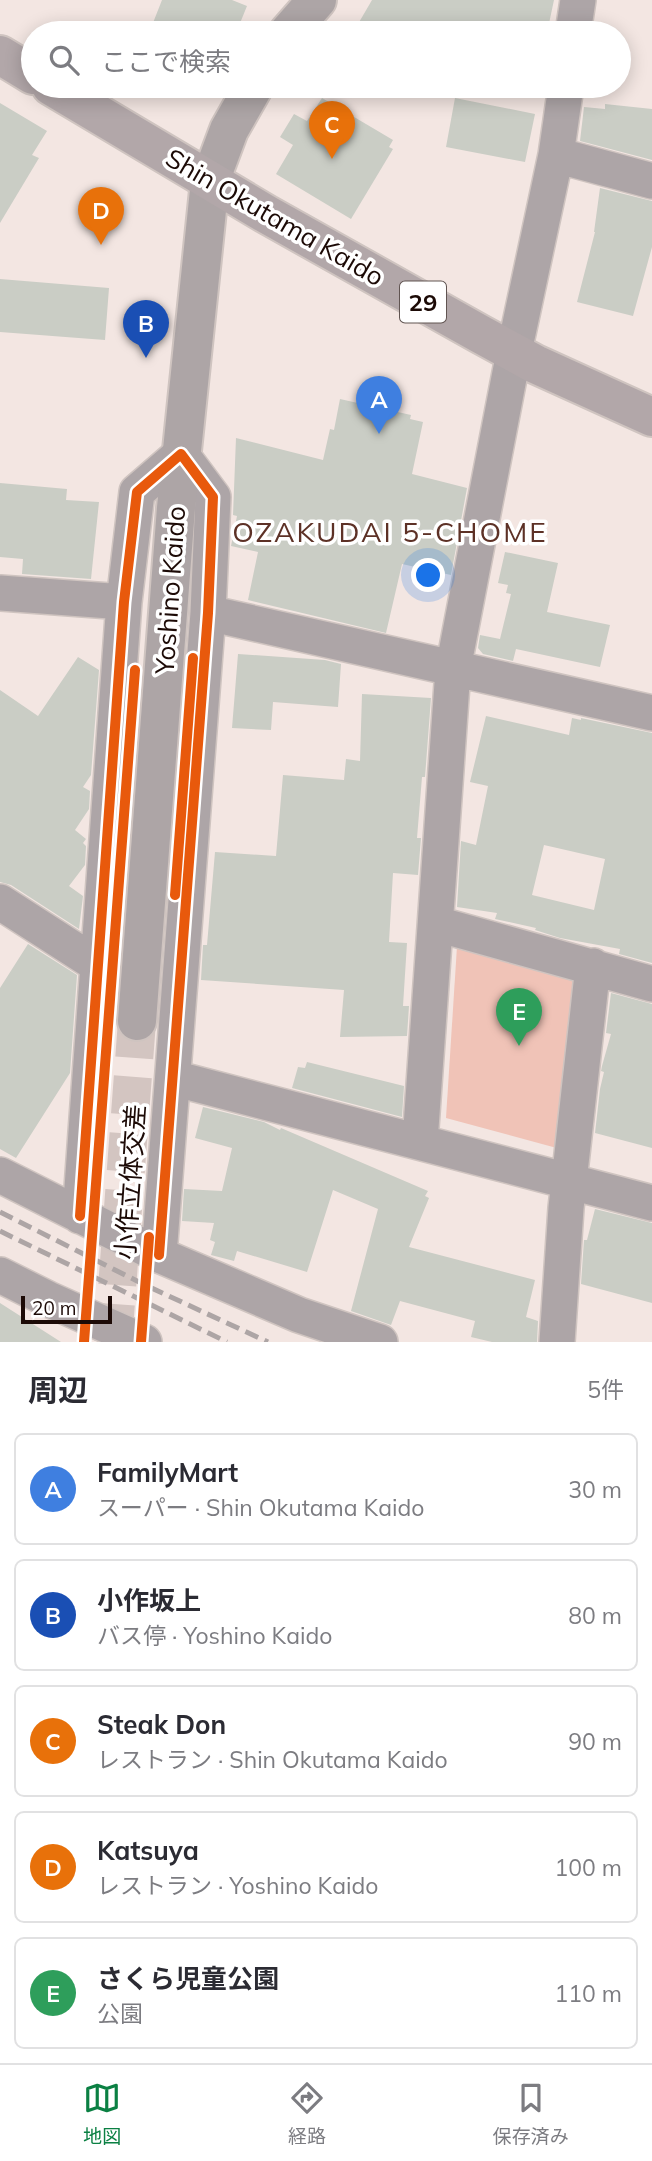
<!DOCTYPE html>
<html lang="ja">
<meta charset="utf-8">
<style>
:root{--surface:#fff;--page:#f2f2f3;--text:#2b2b33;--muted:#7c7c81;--line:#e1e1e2;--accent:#0b8043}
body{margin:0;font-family:Mulish,"Noto Sans JP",sans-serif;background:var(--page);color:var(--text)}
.scale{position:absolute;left:21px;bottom:18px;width:91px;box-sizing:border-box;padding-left:7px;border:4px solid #1c0a06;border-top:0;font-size:19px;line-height:24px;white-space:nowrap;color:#1c0a06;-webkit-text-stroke:5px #fff;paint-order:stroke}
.you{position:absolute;left:429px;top:576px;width:24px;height:24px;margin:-18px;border:5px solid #fff;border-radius:50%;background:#1a73e8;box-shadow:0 0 0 10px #1a73e833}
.badge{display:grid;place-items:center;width:46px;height:46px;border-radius:50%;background:var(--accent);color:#fff;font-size:23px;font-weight:700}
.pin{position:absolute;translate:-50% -58px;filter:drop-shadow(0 2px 4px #0008)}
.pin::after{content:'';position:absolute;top:37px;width:24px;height:21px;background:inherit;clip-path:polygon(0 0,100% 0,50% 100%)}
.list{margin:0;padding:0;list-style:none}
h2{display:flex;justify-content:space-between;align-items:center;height:91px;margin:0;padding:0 28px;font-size:30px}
h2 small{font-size:23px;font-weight:400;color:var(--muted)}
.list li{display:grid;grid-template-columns:46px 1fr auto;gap:21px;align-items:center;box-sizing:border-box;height:112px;margin:0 14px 14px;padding:0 14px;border:2px solid var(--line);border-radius:10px}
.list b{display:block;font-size:26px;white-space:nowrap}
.list p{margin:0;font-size:23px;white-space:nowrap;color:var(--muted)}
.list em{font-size:23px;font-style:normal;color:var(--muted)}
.icon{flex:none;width:38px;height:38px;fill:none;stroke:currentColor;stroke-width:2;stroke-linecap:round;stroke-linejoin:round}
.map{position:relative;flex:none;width:652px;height:1342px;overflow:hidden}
.search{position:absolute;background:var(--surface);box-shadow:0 4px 18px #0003;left:21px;right:21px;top:21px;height:77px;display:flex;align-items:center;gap:18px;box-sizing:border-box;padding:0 24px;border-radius:38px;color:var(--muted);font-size:26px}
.sheet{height:721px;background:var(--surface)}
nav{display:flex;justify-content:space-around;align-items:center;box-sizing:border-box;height:98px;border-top:2px solid var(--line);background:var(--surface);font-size:19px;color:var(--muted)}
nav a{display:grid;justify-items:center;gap:4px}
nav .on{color:var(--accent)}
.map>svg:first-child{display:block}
.green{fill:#f0c3b7}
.building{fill:#cacdc5;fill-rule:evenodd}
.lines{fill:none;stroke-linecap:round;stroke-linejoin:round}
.secondary-tunnel{stroke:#d3c5c1;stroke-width:38;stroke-dasharray:38 19;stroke-linecap:butt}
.street-casing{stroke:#cfc4c0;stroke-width:38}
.secondary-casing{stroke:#cfc4c0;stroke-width:42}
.primary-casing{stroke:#cfc4c0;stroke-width:42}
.street{stroke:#ada5a7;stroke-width:35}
.secondary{stroke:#ada5a6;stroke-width:38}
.primary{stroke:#b2a7a9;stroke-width:38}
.rail{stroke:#ada5a5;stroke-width:5;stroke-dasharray:14 7;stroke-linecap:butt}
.cycleway-casing{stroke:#fff;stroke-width:15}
.cycleway{stroke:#e8590c;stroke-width:10}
.labels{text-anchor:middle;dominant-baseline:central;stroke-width:7;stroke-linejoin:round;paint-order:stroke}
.shield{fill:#fff;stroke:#605451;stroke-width:2}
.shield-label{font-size:24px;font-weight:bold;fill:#1c0a06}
.street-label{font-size:26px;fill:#1c0a06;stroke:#fff}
.neighbourhood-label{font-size:28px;letter-spacing:2px;fill:#5d3126;stroke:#fff}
</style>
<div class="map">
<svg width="652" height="1342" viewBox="0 0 652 1342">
<rect width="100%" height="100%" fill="#f3e6e2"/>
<path class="green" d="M458,931L595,975L575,1153L446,1118Z"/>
<path class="building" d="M162,0H232L247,6L236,33H149Z
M372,0H554L547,33H466L467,31L465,33H374L358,24Z
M322,98L393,140L389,147L393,149L351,219L276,174L293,145L280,137L294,114L307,121Z
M455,98L535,114L525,162L446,147Z
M0,103L47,131L32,155L39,158L0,223Z
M605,104L652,109V160L580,141L584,107L605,109Z
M600,188L652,201V247L633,316L577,302L595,232H594Z
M0,279L109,288L105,340L0,332Z
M340,399L411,415L410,419L423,422L412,474L467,488L451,575L402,564L386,633L248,600L258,552L231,546L237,516L233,515L236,438L323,460L330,429L334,430Z
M0,483L67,489L66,500L99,502L91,579L22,574L23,559L0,557Z
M505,552L558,563L547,612L610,625L600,667L516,649L513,661L483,654L478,648L480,635L500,639L511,594L506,593L508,585L498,583Z
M238,654L325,660L341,664L338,707L273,702L271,730L232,728Z
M78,657L99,670L91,775L83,787L90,791L89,809L75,830L86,839L83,843L86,846L85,865L69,886L83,896L79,929L11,885L0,882V690L38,716Z
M362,694L431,698L425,777H422L417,838H421L418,875L393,873L389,942L407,943L403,1006H409L407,1036L340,1037L344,990L201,980L203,945H207L215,852L276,856L283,775L344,780L346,759L360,761Z
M486,716L569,735L572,718L581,720V718L652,733V963L619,954L620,949L560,938L535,930L536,928L495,919L497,913L457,907L461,841L476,845L488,786L470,782ZM544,845L605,859L594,910L532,895Z
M28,944L77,975L70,1073L16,1158L0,1149V988Z
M611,993L652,1004V1148L595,1133L600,1089L604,1072L601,1071L602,1066L611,1034L606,1033Z
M307,1062L404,1086L402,1117L292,1088L298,1067L305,1068Z
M203,1107L264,1122L280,1130L281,1128L428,1191L425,1196L429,1198L409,1247L535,1280L526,1317L538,1321L537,1342H492L471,1337L475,1321L400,1301L391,1325L351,1311L378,1209L333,1190L307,1272L237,1251L234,1261L211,1255L215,1242L210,1240L214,1223L182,1221L184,1189L222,1191L232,1148L195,1138Z
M595,1209L652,1223V1303L581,1284L584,1240H587Z
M0,1303L61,1342H0Z"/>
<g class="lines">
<path class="secondary-tunnel" d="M113,1342L137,1021"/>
<g class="street-casing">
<path id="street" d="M573,33L578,0
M556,155L652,181
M0,593L124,602
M208,613L652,713
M0,902L98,965
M437,924L652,984
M173,1078L652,1203
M420,1142L453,669L514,352L556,155L566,86
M0,1175L159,1255L299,1315L380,1342
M80,1216L124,602L137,492L181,454L213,497L208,613L159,1255
M0,1275L48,1299L144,1342
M557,1342L566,1208L593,966"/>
</g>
<g class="secondary-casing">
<path id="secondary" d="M288,33L317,0
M137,1021L176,508L210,181L229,130L254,86"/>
</g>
<g class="primary-casing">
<path id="primary" d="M0,55L33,75
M51,86L266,214L480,334L535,364L652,417"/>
</g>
<use href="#street" class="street"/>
<use href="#secondary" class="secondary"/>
<use href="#primary" class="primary"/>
<path class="rail" d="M0,1212L145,1285L268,1342
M0,1231L227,1342"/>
<g class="cycleway-casing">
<path id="cycleway" d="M175,895L193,658
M80,1216L124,602L137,492L181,454L213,497L208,613L159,1255
M84,1342L135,670
M141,1342L149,1237"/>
</g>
<use href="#cycleway" class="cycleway"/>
</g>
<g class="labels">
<rect class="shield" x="400" y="281.5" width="46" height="41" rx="5"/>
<g class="shield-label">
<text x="423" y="302">29</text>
</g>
<g class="street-label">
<text transform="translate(275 217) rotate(30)">Shin Okutama Kaido</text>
<text transform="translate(170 590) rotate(-86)">Yoshino Kaido</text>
<text transform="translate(130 1182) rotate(-86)">小作立体交差</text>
</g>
<g class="neighbourhood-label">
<text x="390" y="531">OZAKUDAI 5-CHOME</text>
</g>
</g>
</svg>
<div class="scale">20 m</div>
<div class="you"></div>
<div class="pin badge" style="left:379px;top:434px;background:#3f7fe0">A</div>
<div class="pin badge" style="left:146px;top:358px;background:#1a4fb4">B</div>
<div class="pin badge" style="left:332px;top:159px;background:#e8710a">C</div>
<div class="pin badge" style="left:101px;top:245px;background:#e8710a">D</div>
<div class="pin badge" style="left:519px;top:1046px;background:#2e9e5b">E</div>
<div class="search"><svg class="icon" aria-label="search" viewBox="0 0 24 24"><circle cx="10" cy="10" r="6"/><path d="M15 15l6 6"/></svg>ここで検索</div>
</div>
<section class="sheet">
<h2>周辺<small>5件</small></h2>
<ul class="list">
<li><span class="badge" style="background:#3f7fe0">A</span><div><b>FamilyMart</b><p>スーパー · Shin Okutama Kaido</p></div><em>30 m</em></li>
<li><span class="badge" style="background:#1a4fb4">B</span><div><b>小作坂上</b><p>バス停 · Yoshino Kaido</p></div><em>80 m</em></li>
<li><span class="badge" style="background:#e8710a">C</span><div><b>Steak Don</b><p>レストラン · Shin Okutama Kaido</p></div><em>90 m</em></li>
<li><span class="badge" style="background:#e8710a">D</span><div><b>Katsuya</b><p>レストラン · Yoshino Kaido</p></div><em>100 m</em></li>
<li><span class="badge" style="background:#2e9e5b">E</span><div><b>さくら児童公園</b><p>公園</p></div><em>110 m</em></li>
</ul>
</section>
<nav>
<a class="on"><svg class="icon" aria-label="map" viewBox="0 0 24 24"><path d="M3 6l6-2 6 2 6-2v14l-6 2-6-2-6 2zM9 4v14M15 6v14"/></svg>地図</a>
<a><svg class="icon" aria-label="directions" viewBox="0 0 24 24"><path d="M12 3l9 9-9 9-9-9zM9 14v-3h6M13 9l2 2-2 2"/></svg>経路</a>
<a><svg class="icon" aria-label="saved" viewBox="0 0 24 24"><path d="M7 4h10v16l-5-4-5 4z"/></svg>保存済み</a>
</nav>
